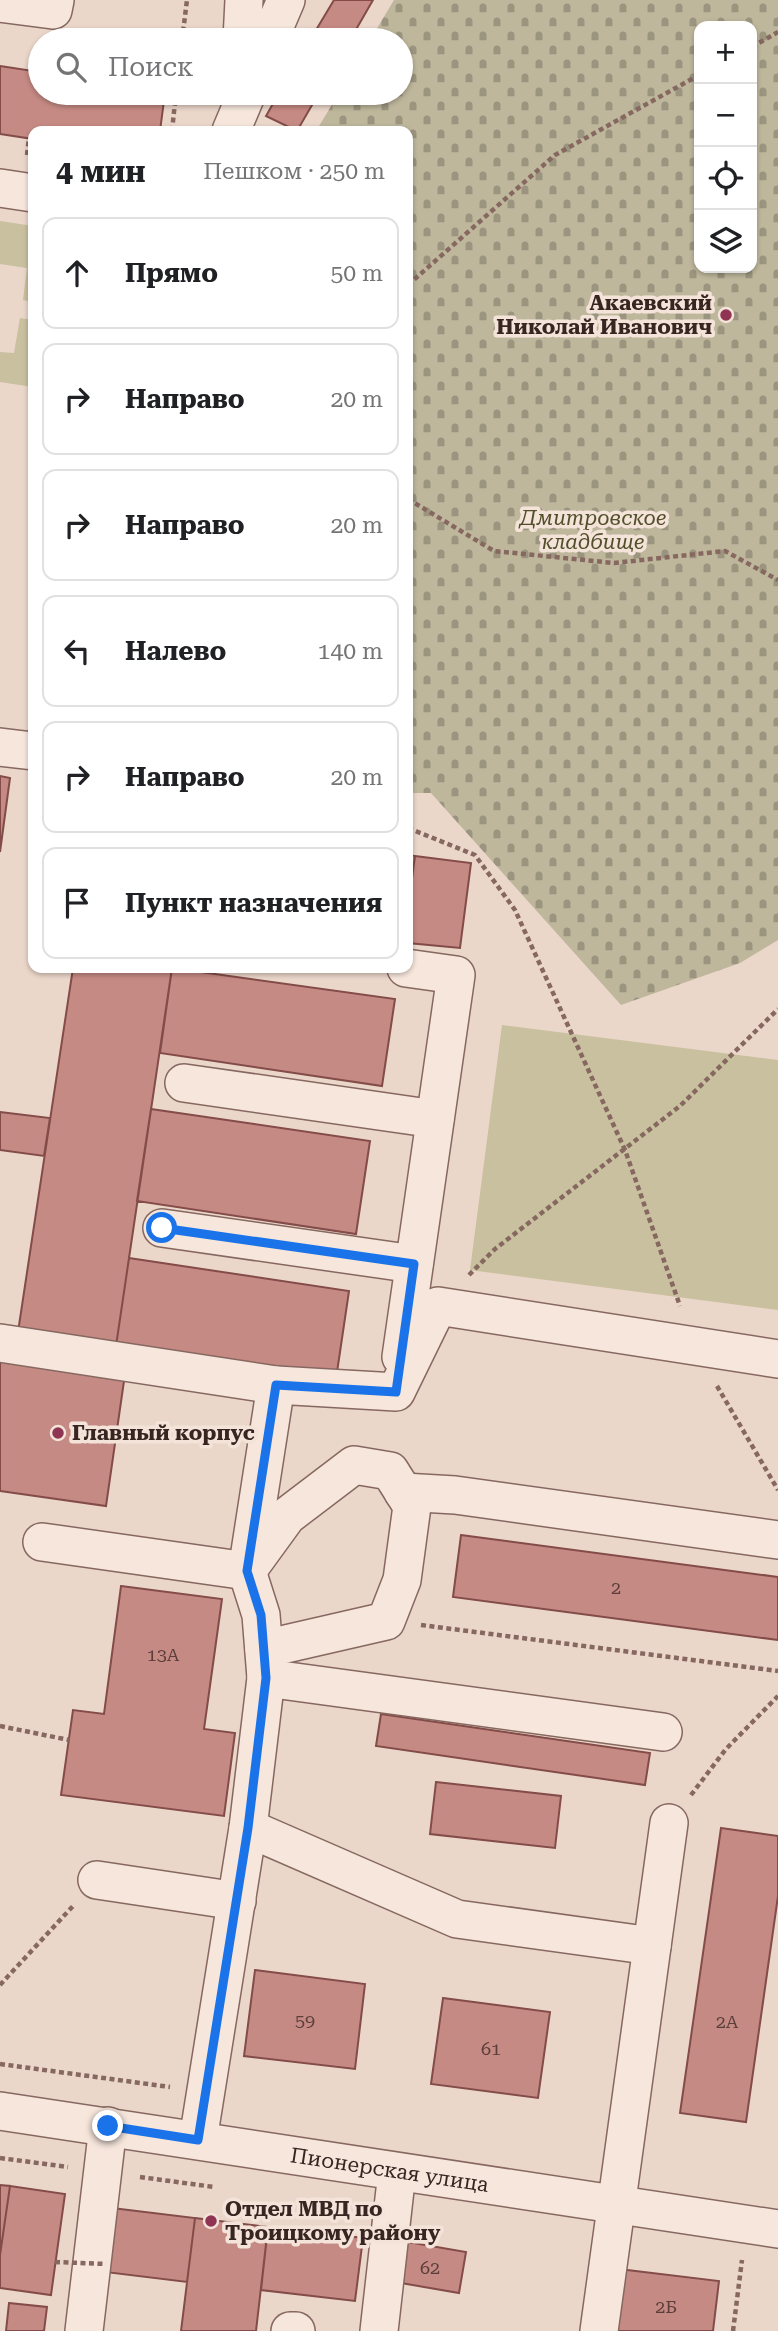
<!DOCTYPE html>
<html lang="ru">
<meta charset="utf-8">
<style>
:root{--surface:#fff;--page:#f2f2f2;--text:#202124;--muted:#757577;--line:#e0e0e0}
body{margin:0;font-family:"Roboto Serif",serif;background:var(--page);color:var(--text)}
.controls{position:absolute;right:21px;top:21px;display:grid;overflow:hidden;border-radius:14px;box-shadow:0 2px 5px #0004}
.controls button{width:63px;height:63px;display:grid;place-items:center;padding:0;border:0;border-bottom:2px solid var(--line);background:var(--surface);color:var(--text);font:35px sans-serif}
.stop{position:absolute;width:21px;height:21px;margin:-16px;border:5px solid #1a73e8;border-radius:50%;background:#fff}
.stop.end{background:#1a73e8;border-color:#fff;box-shadow:0 2px 7px #0008}
.list{margin:0;padding:0;list-style:none}
h2{display:flex;justify-content:space-between;align-items:center;height:91px;margin:0;padding:0 28px;font-size:30px}
h2 small{font-size:23px;font-weight:400;color:var(--muted)}
.list li{display:grid;grid-template-columns:46px 1fr auto;gap:21px;align-items:center;box-sizing:border-box;height:112px;margin:0 14px 14px;padding:0 14px;border:2px solid var(--line);border-radius:14px}
.list b{display:block;font-size:26px;white-space:nowrap}
.list em{font-size:23px;font-style:normal;color:var(--muted)}
.icon{flex:none;width:38px;height:38px;fill:none;stroke:currentColor;stroke-width:2;stroke-linecap:round;stroke-linejoin:round}
.map{position:relative;flex:none;width:778px;height:2331px;overflow:hidden}
.search{position:absolute;background:var(--surface);box-shadow:0 2px 5px #0004;left:28px;top:28px;width:385px;height:77px;display:flex;align-items:center;gap:18px;box-sizing:border-box;padding:0 24px;border-radius:38px;color:var(--muted);font-size:26px}
.panel{position:absolute;background:var(--surface);box-shadow:0 2px 5px #0004;left:28px;top:126px;width:385px;height:847px;border-radius:14px}
.map>svg:first-child{display:block}
.green{fill:#c8c09e}
.cemetery{fill:url(#cemetery-stones);fill-rule:evenodd}
.building{fill:#c58a83;stroke:#834c48;stroke-width:2}
.lines{fill:none;stroke-linecap:round;stroke-linejoin:round}
.minor-casing{stroke:#866860;stroke-width:40}
.path{stroke:#866860;stroke-width:4.5;stroke-dasharray:5 3.5;stroke-linecap:butt}
.minor{stroke:#f6e6dc;stroke-width:37}
.path-bridge{stroke:#866860;stroke-width:4.5;stroke-dasharray:5 3.5;stroke-linecap:butt}
.route{stroke:#1a73e8;stroke-width:9}
.poi-dot{fill:#8f3553;stroke:#f3e3d9;stroke-width:2.5}
.labels{text-anchor:middle;dominant-baseline:central;stroke-width:7;stroke-linejoin:round;paint-order:stroke}
.number-label{font-size:18px;fill:#5b3e3a}
.poi-label{font-size:21px;font-weight:bold;fill:#382522;stroke:#f3e3d9;text-anchor:start}
.park-label{font-size:21px;font-style:italic;fill:#524f2a;stroke:#f3e3d9}
.street-label{font-size:21px;fill:#382522;stroke:#f3e3d9}
</style>
<div class="map">
<svg width="778" height="2331" viewBox="0 0 778 2331">
<defs>
<pattern id="cemetery-stones" width="16" height="16" patternUnits="userSpaceOnUse" patternTransform="scale(1.75)"><rect width="16" height="16" fill="#beb79c"/><path d="M2 7V4a2 2 0 0 1 4 0v3zM10 15v-3a2 2 0 0 1 4 0v3z" fill="#9b957f"/></pattern>
</defs>
<rect width="100%" height="100%" fill="#ebd6ca"/>
<path class="green" d="M0,221L33,226V302L23,300L27,268L0,264Z
M20,318L33,320V387L0,382V352L14,353Z
M502,1025L778,1060V1310L470,1270Z"/>
<path class="cemetery" d="M394,0H778V940L740,963L621,1005L431,793H408V131H316L339,93H401V40H370ZM699,26H752V268H699Z"/>
<path class="building" d="M334,0H373L350,40H310Z
M0,66L40,72V93H165L160,131H33V139L0,134Z
M279,93H319L297,131L266,116Z
M0,776L10,778L0,852Z
M408,855L415,856L408,908Z
M415,856L471,863L460,948L408,943V908Z
M73,968H172L116,1346L18,1332Z
M172,968L395,999L382,1086L160,1053Z
M151,1109L370,1141L356,1234L137,1201Z
M0,1112L50,1118L44,1156L0,1150Z
M129,1258L349,1291L336,1379L116,1346Z
M0,1357L125,1374L106,1506L0,1491Z
M461,1535L778,1577V1640L453,1597Z
M121,1586L222,1599L204,1729L235,1733L224,1816L61,1795L73,1710L104,1714Z
M381,1714L650,1753L645,1785L376,1746Z
M436,1782L561,1796L555,1848L430,1834Z
M721,1828L778,1836V1896L746,2122L680,2113Z
M255,1970L365,1984L355,2069L244,2056Z
M443,1998L550,2012L538,2098L431,2084Z
M0,2185L10,2186L0,2255Z
M10,2186L65,2194L51,2295L0,2288V2255Z
M112,2208L195,2218L187,2282L105,2272Z
M195,2218L268,2227L256,2331H181Z
M268,2227L363,2238L355,2301L261,2290Z
M402,2241L466,2252L459,2293L395,2282Z
M619,2269L719,2281L713,2331H612Z
M9,2303L47,2307L44,2331H6Z"/>
<g class="lines">
<g class="minor-casing">
<g id="minor">
<path d="M0,3L53,10L55,0"/>
<path d="M242,40L244,0"/>
<path d="M269,40L286,0"/>
<path d="M231,131L247,93"/>
<path d="M0,188L33,193"/>
<path d="M0,747L33,751"/>
<path d="M184,1083L435,1119"/>
<path d="M162,1228L414,1264"/>
<path d="M0,1343L276,1385"/>
<path d="M401,1357L456,975L406,968"/>
<path d="M403,1492L455,1495L778,1540"/>
<path d="M42,1542L247,1571L287,1516L354,1465L390,1471L412,1506L402,1580L386,1621L264,1649"/>
<path d="M266,1678L663,1732"/>
<path d="M248,1828L457,1919L652,1946"/>
<path d="M97,1880L237,1901"/>
<path id="s1" d="M0,2111L778,2229"/>
<path d="M198,2140L248,1828L266,1678L261,1615L247,1571L276,1385L396,1392L438,1306L778,1359"/>
<path d="M84,2331L108,2126"/>
<path d="M290,2331H296"/>
<path d="M379,2331L397,2172"/>
<path d="M599,2331L669,1823"/>
</g>
</g>
<path class="path" d="M182,40L187,0
M752,47L778,32
M172,131L176,93
M27,155L29,138
M408,285L555,155L699,75
M408,499L494,551L614,563L725,551L778,580
M408,828L475,855L515,910L625,1150L680,1306
M469,1275L495,1249L680,1106L778,1009
M717,1386L778,1490
M421,1625L778,1671
M0,1726L69,1740
M691,1795L726,1749L778,1696
M0,1985L73,1906
M0,2064L170,2087
M0,2158L68,2167
M140,2177L214,2187
M733,2331L742,2260"/>
<use href="#minor" class="minor"/>
<path class="path-bridge" d="M55,2262L106,2264"/>
</g>
<g class="lines">
<path class="route" d="M108,2126L198,2140L248,1828L266,1678L261,1615L247,1571L276,1385L396,1392L414,1264L162,1228"/>
</g>
<g class="poi-dot">
<circle cx="726" cy="315" r="7"/>
<circle cx="58" cy="1433" r="7"/>
<circle cx="211" cy="2221" r="7"/>
</g>
<g class="labels">
<g class="number-label">
<text x="616" y="1587">2</text>
<text x="163" y="1654">13А</text>
<text x="305" y="2020">59</text>
<text x="727" y="2021">2А</text>
<text x="491" y="2048">61</text>
<text x="430" y="2267">62</text>
<text x="666" y="2306">2Б</text>
</g>
<g class="poi-label">
<text x="712" y="303" text-anchor="end">Акаевский<tspan x="712" dy="24">Николай Иванович</tspan></text>
<text x="72" y="1433">Главный корпус</text>
<text x="225" y="2209">Отдел МВД по<tspan x="225" dy="24">Троицкому району</tspan></text>
</g>
<g class="park-label">
<text x="593" y="518">Дмитровское<tspan x="593" dy="24">кладбище</tspan></text>
</g>
<g class="street-label">
<text stroke="none"><textPath href="#s1" startOffset="394">Пионерская улица</textPath></text>
</g>
</g>
</svg>
<div class="controls">
<button>+</button>
<button>−</button>
<button><svg class="icon" aria-label="locate" viewBox="0 0 24 24"><circle cx="12" cy="12" r="6"/><path d="M12 2v4M12 18v4M2 12h4M18 12h4"/></svg></button>
<button><svg class="icon" aria-label="layers" viewBox="0 0 24 24"><path d="M12 4l9 5-9 5-9-5zM3 14l9 5 9-5"/></svg></button>
</div>
<div class="stop" style="left:162px;top:1228px"></div>
<div class="stop end" style="left:108px;top:2126px"></div>
<div class="search"><svg class="icon" aria-label="search" viewBox="0 0 24 24"><circle cx="10" cy="10" r="6"/><path d="M15 15l6 6"/></svg>Поиск</div>
<section class="panel">
<h2>4 мин<small>Пешком · 250 m</small></h2>
<ul class="list">
<li><svg class="icon" aria-label="ahead" viewBox="0 0 24 24"><path d="M12 20V5M6 11l6-6 6 6"/></svg><div><b>Прямо</b></div><em>50 m</em></li>
<li><svg class="icon" aria-label="right" viewBox="0 0 24 24"><path d="M7 20v-9h11M14 6l5 5-5 5"/></svg><div><b>Направо</b></div><em>20 m</em></li>
<li><svg class="icon" aria-label="right" viewBox="0 0 24 24"><path d="M7 20v-9h11M14 6l5 5-5 5"/></svg><div><b>Направо</b></div><em>20 m</em></li>
<li><svg class="icon" aria-label="left" viewBox="0 0 24 24"><path d="M17 20v-9H6M10 6l-5 5 5 5"/></svg><div><b>Налево</b></div><em>140 m</em></li>
<li><svg class="icon" aria-label="right" viewBox="0 0 24 24"><path d="M7 20v-9h11M14 6l5 5-5 5"/></svg><div><b>Направо</b></div><em>20 m</em></li>
<li><svg class="icon" aria-label="arrive" viewBox="0 0 24 24"><path d="M6 21V4h12l-3 4 3 4H6"/></svg><div><b>Пункт назначения</b></div></li>
</ul>
</section>
</div>
